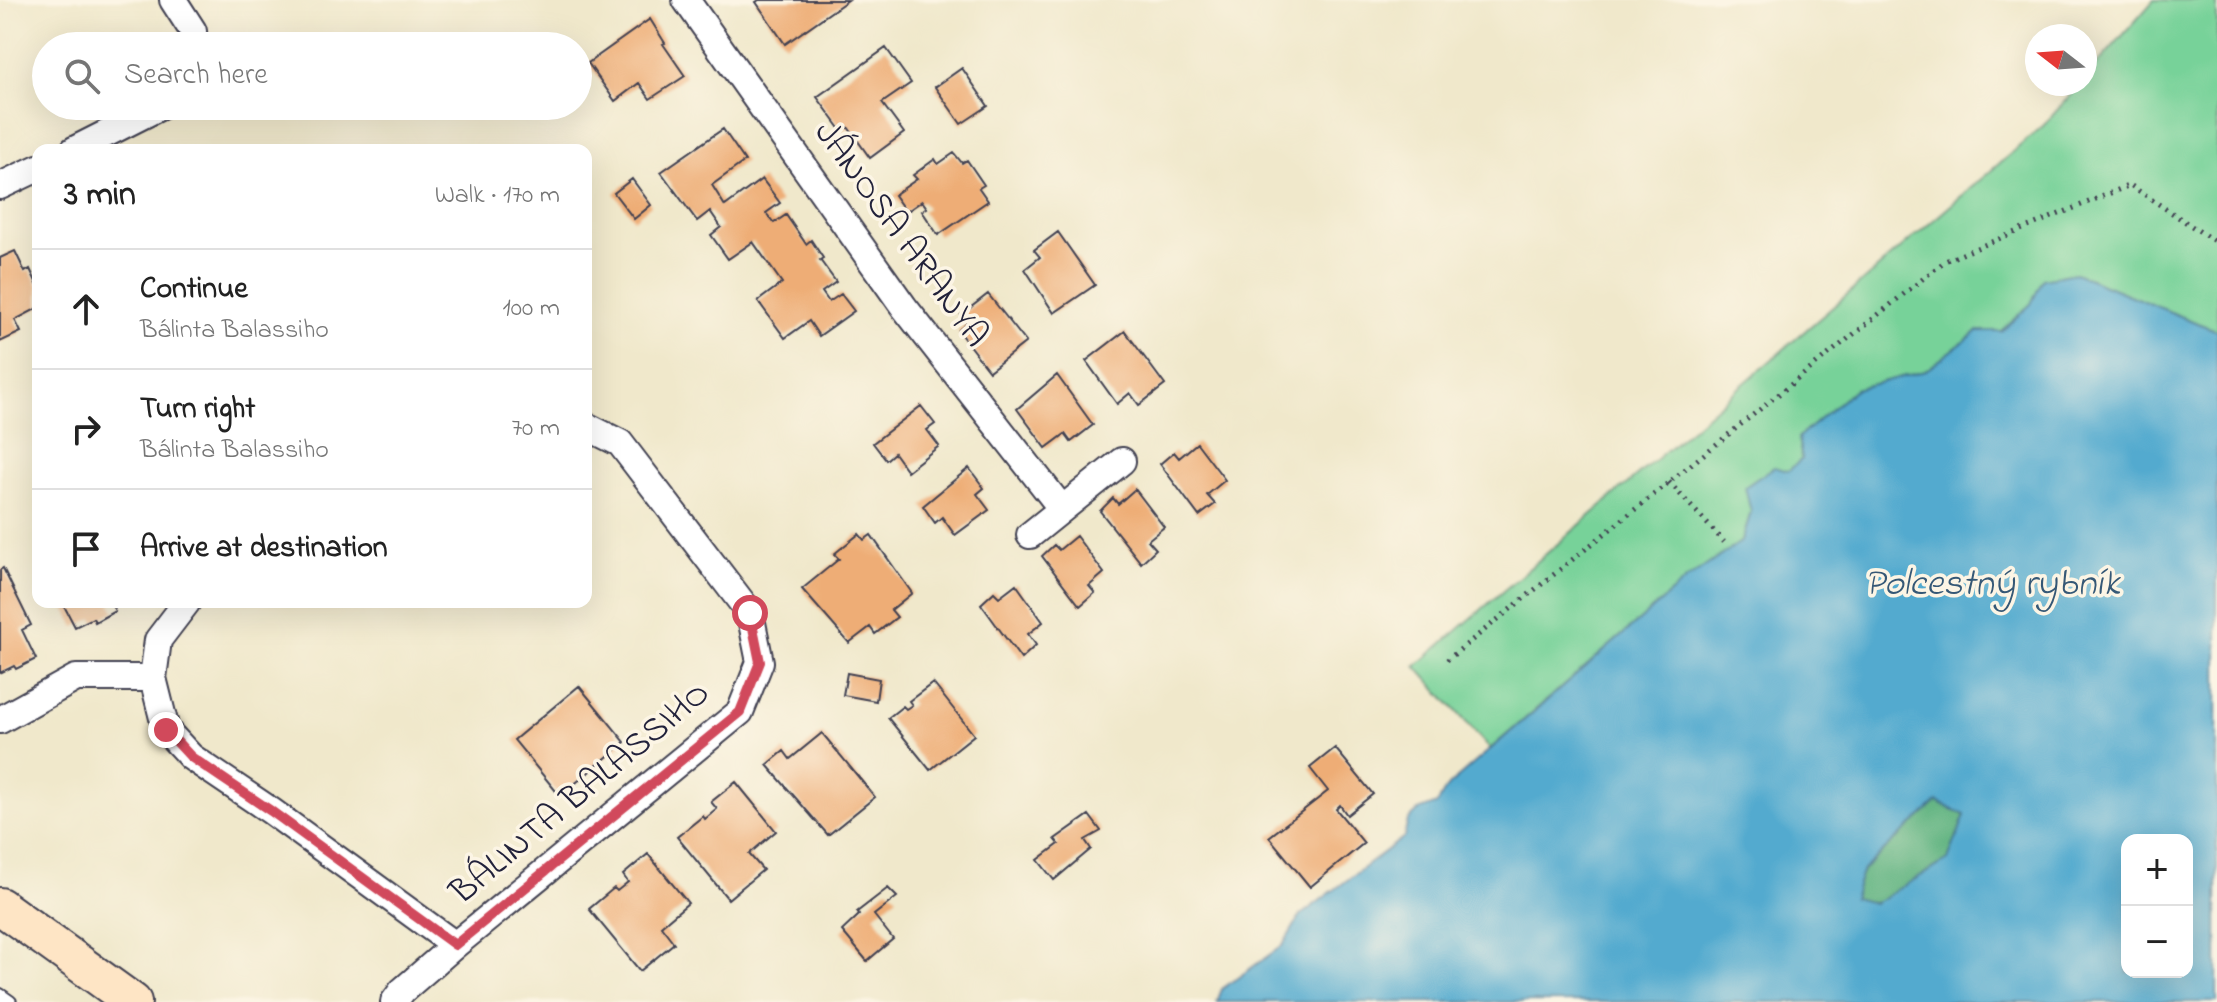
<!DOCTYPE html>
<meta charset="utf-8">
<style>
:root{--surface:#fff;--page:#f2f2f2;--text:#222;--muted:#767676;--line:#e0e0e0}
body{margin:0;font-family:"Indie Flower",sans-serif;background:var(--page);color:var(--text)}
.controls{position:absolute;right:24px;bottom:24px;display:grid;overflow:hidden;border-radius:16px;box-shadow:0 8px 32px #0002}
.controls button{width:72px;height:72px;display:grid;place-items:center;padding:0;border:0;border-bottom:2px solid var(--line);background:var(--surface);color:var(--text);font:40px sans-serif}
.compass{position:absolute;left:2025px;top:24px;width:72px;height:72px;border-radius:50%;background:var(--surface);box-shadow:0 8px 32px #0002;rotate:287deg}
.stop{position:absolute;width:24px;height:24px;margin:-18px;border:6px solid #d1495b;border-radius:50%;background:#fff}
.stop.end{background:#d1495b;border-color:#fff;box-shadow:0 2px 8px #0008}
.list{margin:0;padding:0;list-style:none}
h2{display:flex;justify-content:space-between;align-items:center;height:104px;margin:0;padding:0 32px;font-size:34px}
h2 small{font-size:26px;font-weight:400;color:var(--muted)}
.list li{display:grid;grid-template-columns:52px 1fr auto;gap:24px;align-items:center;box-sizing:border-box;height:120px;padding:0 32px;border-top:2px solid var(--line)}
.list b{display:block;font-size:30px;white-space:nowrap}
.list p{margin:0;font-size:26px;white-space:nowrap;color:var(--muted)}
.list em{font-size:26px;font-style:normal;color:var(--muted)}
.icon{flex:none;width:44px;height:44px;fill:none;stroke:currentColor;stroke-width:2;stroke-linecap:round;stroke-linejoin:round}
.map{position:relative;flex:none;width:2217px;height:1002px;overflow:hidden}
.search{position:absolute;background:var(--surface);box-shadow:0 8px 32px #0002;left:32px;top:32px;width:560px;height:88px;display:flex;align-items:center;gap:20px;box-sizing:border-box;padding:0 28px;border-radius:44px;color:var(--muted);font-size:30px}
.panel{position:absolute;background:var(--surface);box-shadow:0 8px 32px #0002;left:32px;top:144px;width:560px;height:464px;border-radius:16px}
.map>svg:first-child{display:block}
.green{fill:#77d299;stroke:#4c7a6a;stroke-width:2}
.forest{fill:#61b481;stroke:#426b5e;stroke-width:2}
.water{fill:#52aacf;stroke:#3a6685;stroke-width:2;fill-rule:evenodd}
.building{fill:#eead76}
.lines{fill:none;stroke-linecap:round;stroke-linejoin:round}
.lane-casing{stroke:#414051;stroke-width:16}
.street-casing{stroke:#414051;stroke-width:30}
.secondary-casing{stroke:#414051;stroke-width:40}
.path{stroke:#414051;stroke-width:5;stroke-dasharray:2 6;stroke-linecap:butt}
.lane{stroke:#fff;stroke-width:12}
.street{stroke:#fff;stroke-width:26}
.secondary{stroke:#fee5c5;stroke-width:36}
.route{stroke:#d1495b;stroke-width:10}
.labels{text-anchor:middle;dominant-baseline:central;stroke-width:7;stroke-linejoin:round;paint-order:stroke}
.street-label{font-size:36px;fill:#22223b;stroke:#fcf5e5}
.water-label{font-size:38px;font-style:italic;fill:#355876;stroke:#fcf5e5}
</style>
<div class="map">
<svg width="2217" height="1002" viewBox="0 0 2217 1002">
<rect width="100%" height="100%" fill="#fcf5e5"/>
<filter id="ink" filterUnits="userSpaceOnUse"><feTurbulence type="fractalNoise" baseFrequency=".0125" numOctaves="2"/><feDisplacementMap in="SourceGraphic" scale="16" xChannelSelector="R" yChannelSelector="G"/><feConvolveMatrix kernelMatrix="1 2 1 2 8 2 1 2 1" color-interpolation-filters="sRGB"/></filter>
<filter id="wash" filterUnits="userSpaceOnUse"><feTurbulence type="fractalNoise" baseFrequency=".006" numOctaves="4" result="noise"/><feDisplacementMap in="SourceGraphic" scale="32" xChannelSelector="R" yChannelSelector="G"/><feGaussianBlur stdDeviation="1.8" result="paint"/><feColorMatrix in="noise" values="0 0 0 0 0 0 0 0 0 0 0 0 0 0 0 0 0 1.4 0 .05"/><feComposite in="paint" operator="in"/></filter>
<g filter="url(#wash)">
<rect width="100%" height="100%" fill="#f0e8cb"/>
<path class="green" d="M2154,0H2217V331L2075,273L2044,279L2031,304L2001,331H1978L1925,371L1855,389L1798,438L1802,459L1751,512L1742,541L1686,580L1490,749L1416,666L2044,125L2080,84H2085V78Z"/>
<path class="forest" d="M1937,801L1965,815L1948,860L1874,904L1852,898L1863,870Z"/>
<path class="water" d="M2075,273L2217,331V1002H1217L1222,989L1283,945L1301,915L1404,837L1408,820L1418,811L1437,804L1448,786L1686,580L1742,541L1751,512L1745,487L1774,467L1788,471L1802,459L1798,438L1855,389L1925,371L1978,331H2001L2031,304L2043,279ZM1937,802L1965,815L1948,860L1874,903L1853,898L1863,870ZM2127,840H2187V972H2127Z"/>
<g id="blocks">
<path class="building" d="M759,0H848L785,44L756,2Z
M650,19L665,43L663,44L685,76L650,99L639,83L615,101L588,63Z
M886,48L911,83L882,103L904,133L870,158L848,127L842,131L817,97Z
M962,68L988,106L961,124L935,87Z
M723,129L745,161L712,185L725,206L762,179L780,203L766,213L774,223L786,215L806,244L811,240L823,258L820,260L836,282L822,292L829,302L841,294L854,311L819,336L809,321L785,338L758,301L782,283L753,242L728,259L711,235L721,227L710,211L697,221L661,172Z
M954,153L962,163L967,160L984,185L979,188L988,201L938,235L922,211L927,208L922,201L906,212L894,195L917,179L913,175L935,159L938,164Z
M632,179L651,205L634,219L614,193Z
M1058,232L1095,285L1054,313L1025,269L1040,257L1034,250Z
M15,251L25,272L30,269L38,286V308L15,320L21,332L0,342V258Z
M988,294L1026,342L989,371L958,331L967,323L961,315Z
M1125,331L1165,385L1139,405L1130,393L1117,404L1086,361Z
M1057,375L1093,425L1071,442L1065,434L1046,448L1017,409Z
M921,406L935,424L927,430L939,446L907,471L894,453L886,460L873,443Z
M1197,443L1225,480L1207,495L1215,504L1199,516L1160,464L1174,452L1179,458Z
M969,468L984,488L977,494L989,510L955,535L942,517L935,523L923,506Z
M1135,489L1164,527L1148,540L1156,549L1141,563L1100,511L1113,498L1118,504Z
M859,534L864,540L871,535L912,593L891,610L897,617L875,634L870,627L849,643L802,589L839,559L834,554Z
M1076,536L1104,573L1089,586L1095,593L1080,606L1042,556L1054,545L1059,550Z
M3,568L31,625L22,630L36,659L16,669L14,666L0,673V570Z
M1016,584L1043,622L1028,634L1036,645L1021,659L981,604L994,592L999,597Z
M62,602H110L115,611L95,622L93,618L75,627Z
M847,673L879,679L876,701L843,695Z
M933,683L974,735L930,770L888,718L903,706L906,709L912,705L909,701Z
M579,686L625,742L560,796L514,740Z
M822,733L875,797L828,835L767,765L784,751L790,759Z
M1335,748L1373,794L1347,815L1340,805L1336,809L1364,843L1310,887L1269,837L1328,791L1310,768Z
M736,782L776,831L749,854L763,870L728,899L677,837L703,816L705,819L717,809L711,802Z
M1089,815L1101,831L1085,840L1091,849L1054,880L1038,860L1059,844L1055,839Z
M648,854L688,903L661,926L674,943L640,971L589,909L614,888L617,891L628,882L623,875Z
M888,888L897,897L874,915L893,939L867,961L842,931L859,915L857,912Z"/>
</g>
</g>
<g filter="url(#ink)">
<use href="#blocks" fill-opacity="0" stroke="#414051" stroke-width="2"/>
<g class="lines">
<g class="lane-casing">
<path id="lane" d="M0,995L10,1002"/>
</g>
<g class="street-casing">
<path id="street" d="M173,0L193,31L194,46
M686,0L904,307L1062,509
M74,150L161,106
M0,186L38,168
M1030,535L1122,461
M187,602L158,640L153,678L166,730L191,757L271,811L455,945
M0,720L76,678H153
M394,1002L402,991L455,945L740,712L760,662L750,613L620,443L586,426"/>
</g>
<g class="secondary-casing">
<path id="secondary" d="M0,906L133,1002"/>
</g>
<path class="path" d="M1669,482L1724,542
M1447,660L1945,261L2130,185L2217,243"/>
<use href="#lane" class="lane"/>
<use href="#street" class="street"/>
<use href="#secondary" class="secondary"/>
</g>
</g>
<g class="lines" filter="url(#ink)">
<path class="route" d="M166,730L191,757L271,811L455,945L740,712L760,662L750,613"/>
</g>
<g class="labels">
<g class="street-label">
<text transform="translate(900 235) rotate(54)">JÁNOSA ARANYA</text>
<text transform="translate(581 794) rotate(-40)">BÁLINTA BALASSIHO</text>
</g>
<g class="water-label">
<text x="1992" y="585">Polcestný rybník</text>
</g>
</g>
</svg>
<div class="controls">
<button>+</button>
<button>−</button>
</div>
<svg class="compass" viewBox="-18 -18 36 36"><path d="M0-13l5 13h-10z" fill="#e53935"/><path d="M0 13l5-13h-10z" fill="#767676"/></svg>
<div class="stop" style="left:750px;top:613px"></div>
<div class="stop end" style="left:166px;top:730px"></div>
<div class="search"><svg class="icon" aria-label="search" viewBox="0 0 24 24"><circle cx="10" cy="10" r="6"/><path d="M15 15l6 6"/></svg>Search here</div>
<section class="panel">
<h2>3 min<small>Walk · 170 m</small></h2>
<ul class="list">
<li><svg class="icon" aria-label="ahead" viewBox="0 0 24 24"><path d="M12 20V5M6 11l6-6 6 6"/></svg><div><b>Continue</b><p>Bálinta Balassiho</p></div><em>100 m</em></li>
<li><svg class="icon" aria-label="right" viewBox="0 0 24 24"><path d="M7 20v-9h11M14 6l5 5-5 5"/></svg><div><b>Turn right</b><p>Bálinta Balassiho</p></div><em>70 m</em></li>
<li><svg class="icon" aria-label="arrive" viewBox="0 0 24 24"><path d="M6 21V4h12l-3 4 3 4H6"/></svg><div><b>Arrive at destination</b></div></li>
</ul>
</section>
</div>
